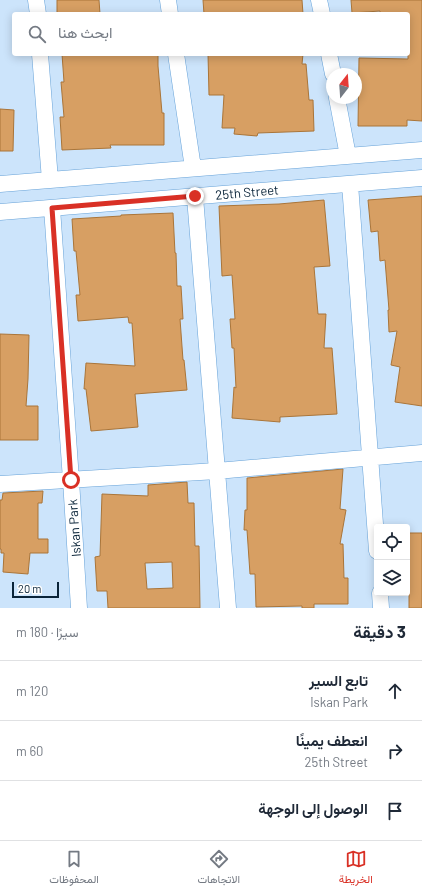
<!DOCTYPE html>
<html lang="ar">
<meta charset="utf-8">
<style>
:root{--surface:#fff;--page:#f6f6f7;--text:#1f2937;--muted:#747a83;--line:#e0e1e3;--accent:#d93025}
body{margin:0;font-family:Barlow,Vazirmatn,sans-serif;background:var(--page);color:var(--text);direction:rtl}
.controls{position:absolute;right:12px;bottom:12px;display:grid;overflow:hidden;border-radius:4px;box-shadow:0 2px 10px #0003}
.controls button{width:36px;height:36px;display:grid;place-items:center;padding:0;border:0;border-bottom:1px solid var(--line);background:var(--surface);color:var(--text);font:20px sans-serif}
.compass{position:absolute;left:326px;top:68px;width:36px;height:36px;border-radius:50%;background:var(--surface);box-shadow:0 2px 10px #0003;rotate:17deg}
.scale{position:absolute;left:12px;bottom:10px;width:47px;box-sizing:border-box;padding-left:4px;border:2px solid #0a2439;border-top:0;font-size:11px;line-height:14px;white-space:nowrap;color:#0a2439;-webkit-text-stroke:3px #fff;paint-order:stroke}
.stop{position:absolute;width:12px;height:12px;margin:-9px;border:3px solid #d93025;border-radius:50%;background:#fff}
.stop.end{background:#d93025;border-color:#fff;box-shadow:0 1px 4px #0008}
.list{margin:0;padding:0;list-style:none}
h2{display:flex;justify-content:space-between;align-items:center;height:52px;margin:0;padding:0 16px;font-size:17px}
h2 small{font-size:13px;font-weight:400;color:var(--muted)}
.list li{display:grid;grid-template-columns:26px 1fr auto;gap:12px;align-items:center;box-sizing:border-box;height:60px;padding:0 16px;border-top:1px solid var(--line)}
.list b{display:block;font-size:15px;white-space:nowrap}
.list p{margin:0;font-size:13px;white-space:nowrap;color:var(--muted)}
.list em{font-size:13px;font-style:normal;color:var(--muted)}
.icon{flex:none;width:22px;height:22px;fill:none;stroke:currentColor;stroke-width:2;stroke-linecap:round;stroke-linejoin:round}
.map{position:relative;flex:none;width:422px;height:608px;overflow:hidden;direction:ltr}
.search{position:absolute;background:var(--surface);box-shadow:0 2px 10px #0003;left:12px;right:12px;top:12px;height:44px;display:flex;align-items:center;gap:10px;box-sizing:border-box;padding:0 14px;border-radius:4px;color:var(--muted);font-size:15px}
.sheet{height:232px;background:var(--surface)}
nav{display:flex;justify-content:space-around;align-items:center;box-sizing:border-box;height:56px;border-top:1px solid var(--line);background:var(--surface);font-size:11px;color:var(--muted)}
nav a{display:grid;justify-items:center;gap:2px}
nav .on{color:var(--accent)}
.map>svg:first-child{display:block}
.building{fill:#d79f63;stroke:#aa7539;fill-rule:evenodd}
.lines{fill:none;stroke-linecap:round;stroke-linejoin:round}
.minor-casing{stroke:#66a2d8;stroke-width:17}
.minor{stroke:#fff;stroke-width:16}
.route{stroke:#d93025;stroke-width:5}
.labels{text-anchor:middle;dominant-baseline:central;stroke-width:3;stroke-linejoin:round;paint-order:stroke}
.street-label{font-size:13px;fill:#0a2439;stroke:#fff}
</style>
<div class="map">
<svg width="422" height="608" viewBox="0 0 422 608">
<rect width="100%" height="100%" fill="#cce4fb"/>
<path class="building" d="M57,0H99L100,14H57Z
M203,0H302L303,14H204Z
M351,0H422V121L407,120V126H358L359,58L408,59V14H380V11L352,13Z
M62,54H158V66L162,113H164V145H110L111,148L62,150L60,117H64L61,82H64Z
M208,54H303L302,64H306L309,100H313L314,131L258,133L257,136L234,134L235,128H222L224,95H209Z
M0,109L14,110L13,151H0Z
M422,196V406L395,402L400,367L391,365L397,331L389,332L388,310H389L385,260L380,261L378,231L371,232L368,200Z
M324,200L330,266L314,267L318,314H326L324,348H332L337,414L280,417V422L232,418L234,387L236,388L234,348H232L230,319H235L232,275L222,276L219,206L279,204Z
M173,213L175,253H176L177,286H181L183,319H180L183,360H184L187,390L135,394L138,427L91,431L86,389H84L86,363L135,366L132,323H129L128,317L78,321L76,295H80L76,251H74L72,219L121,216V215Z
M0,334L29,335L28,379L26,406H38V440H0Z
M343,469L340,509L346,510L340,544H343L344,578H348V604H314V608H302V606L256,607L255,574H250L247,530H244L245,510H247V478Z
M187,482L188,503H194L195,546H199L200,608H108L107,591H97L95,557L100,556L102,494L148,496V485ZM172,562L173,588L147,589L145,563Z
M43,491L42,503H38V539H48V553H30L28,574L3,572L4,553H1V549H0V500H2L3,493Z
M407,533H422V608H409V594H407Z"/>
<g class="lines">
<g class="minor-casing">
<path id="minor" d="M36,0L38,14
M168,0L170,14
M319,0L322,14
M40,54L50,180
M176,54L193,168
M329,54L333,74
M337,98L348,156
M0,184L422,150
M350,184L377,551
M195,197L228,608
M52,208L71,480L79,608
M0,212L422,178
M0,484L217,471L422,453
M380,593L381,608"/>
</g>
<use href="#minor" class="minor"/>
</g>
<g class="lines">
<path class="route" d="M71,480L52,208L195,196"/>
</g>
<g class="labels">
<g class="street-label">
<text transform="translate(247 192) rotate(-5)">25th Street</text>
<text transform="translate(74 528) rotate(-94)">Iskan Park</text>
</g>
</g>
</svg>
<div class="controls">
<button><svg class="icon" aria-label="locate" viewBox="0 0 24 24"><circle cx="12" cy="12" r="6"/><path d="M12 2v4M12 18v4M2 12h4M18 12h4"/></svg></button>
<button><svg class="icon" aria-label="layers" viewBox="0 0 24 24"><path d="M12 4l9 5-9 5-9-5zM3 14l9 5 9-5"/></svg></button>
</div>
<svg class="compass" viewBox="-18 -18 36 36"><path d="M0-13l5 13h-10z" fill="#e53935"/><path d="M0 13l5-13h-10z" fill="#747a83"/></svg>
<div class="scale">20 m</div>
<div class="stop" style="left:71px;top:480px"></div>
<div class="stop end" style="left:195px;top:196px"></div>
<div class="search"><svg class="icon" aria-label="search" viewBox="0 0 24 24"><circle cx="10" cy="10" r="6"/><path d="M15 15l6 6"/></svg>ابحث هنا</div>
</div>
<section class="sheet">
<h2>3 دقيقة<small>سيرًا · 180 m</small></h2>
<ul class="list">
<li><svg class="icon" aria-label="ahead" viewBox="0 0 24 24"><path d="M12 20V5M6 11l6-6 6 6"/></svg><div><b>تابع السير</b><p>Iskan Park</p></div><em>120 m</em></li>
<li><svg class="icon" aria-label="right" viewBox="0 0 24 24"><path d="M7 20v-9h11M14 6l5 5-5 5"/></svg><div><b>انعطف يمينًا</b><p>25th Street</p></div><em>60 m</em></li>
<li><svg class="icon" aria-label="arrive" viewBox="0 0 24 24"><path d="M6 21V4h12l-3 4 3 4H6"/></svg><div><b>الوصول إلى الوجهة</b></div></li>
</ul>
</section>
<nav>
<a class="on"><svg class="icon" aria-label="map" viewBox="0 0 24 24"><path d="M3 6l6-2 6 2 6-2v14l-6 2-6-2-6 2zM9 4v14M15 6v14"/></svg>الخريطة</a>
<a><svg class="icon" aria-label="directions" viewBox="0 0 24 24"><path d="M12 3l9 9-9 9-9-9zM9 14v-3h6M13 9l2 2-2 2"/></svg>الاتجاهات</a>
<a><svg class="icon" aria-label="saved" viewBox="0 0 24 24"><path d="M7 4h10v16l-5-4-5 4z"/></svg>المحفوظات</a>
</nav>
